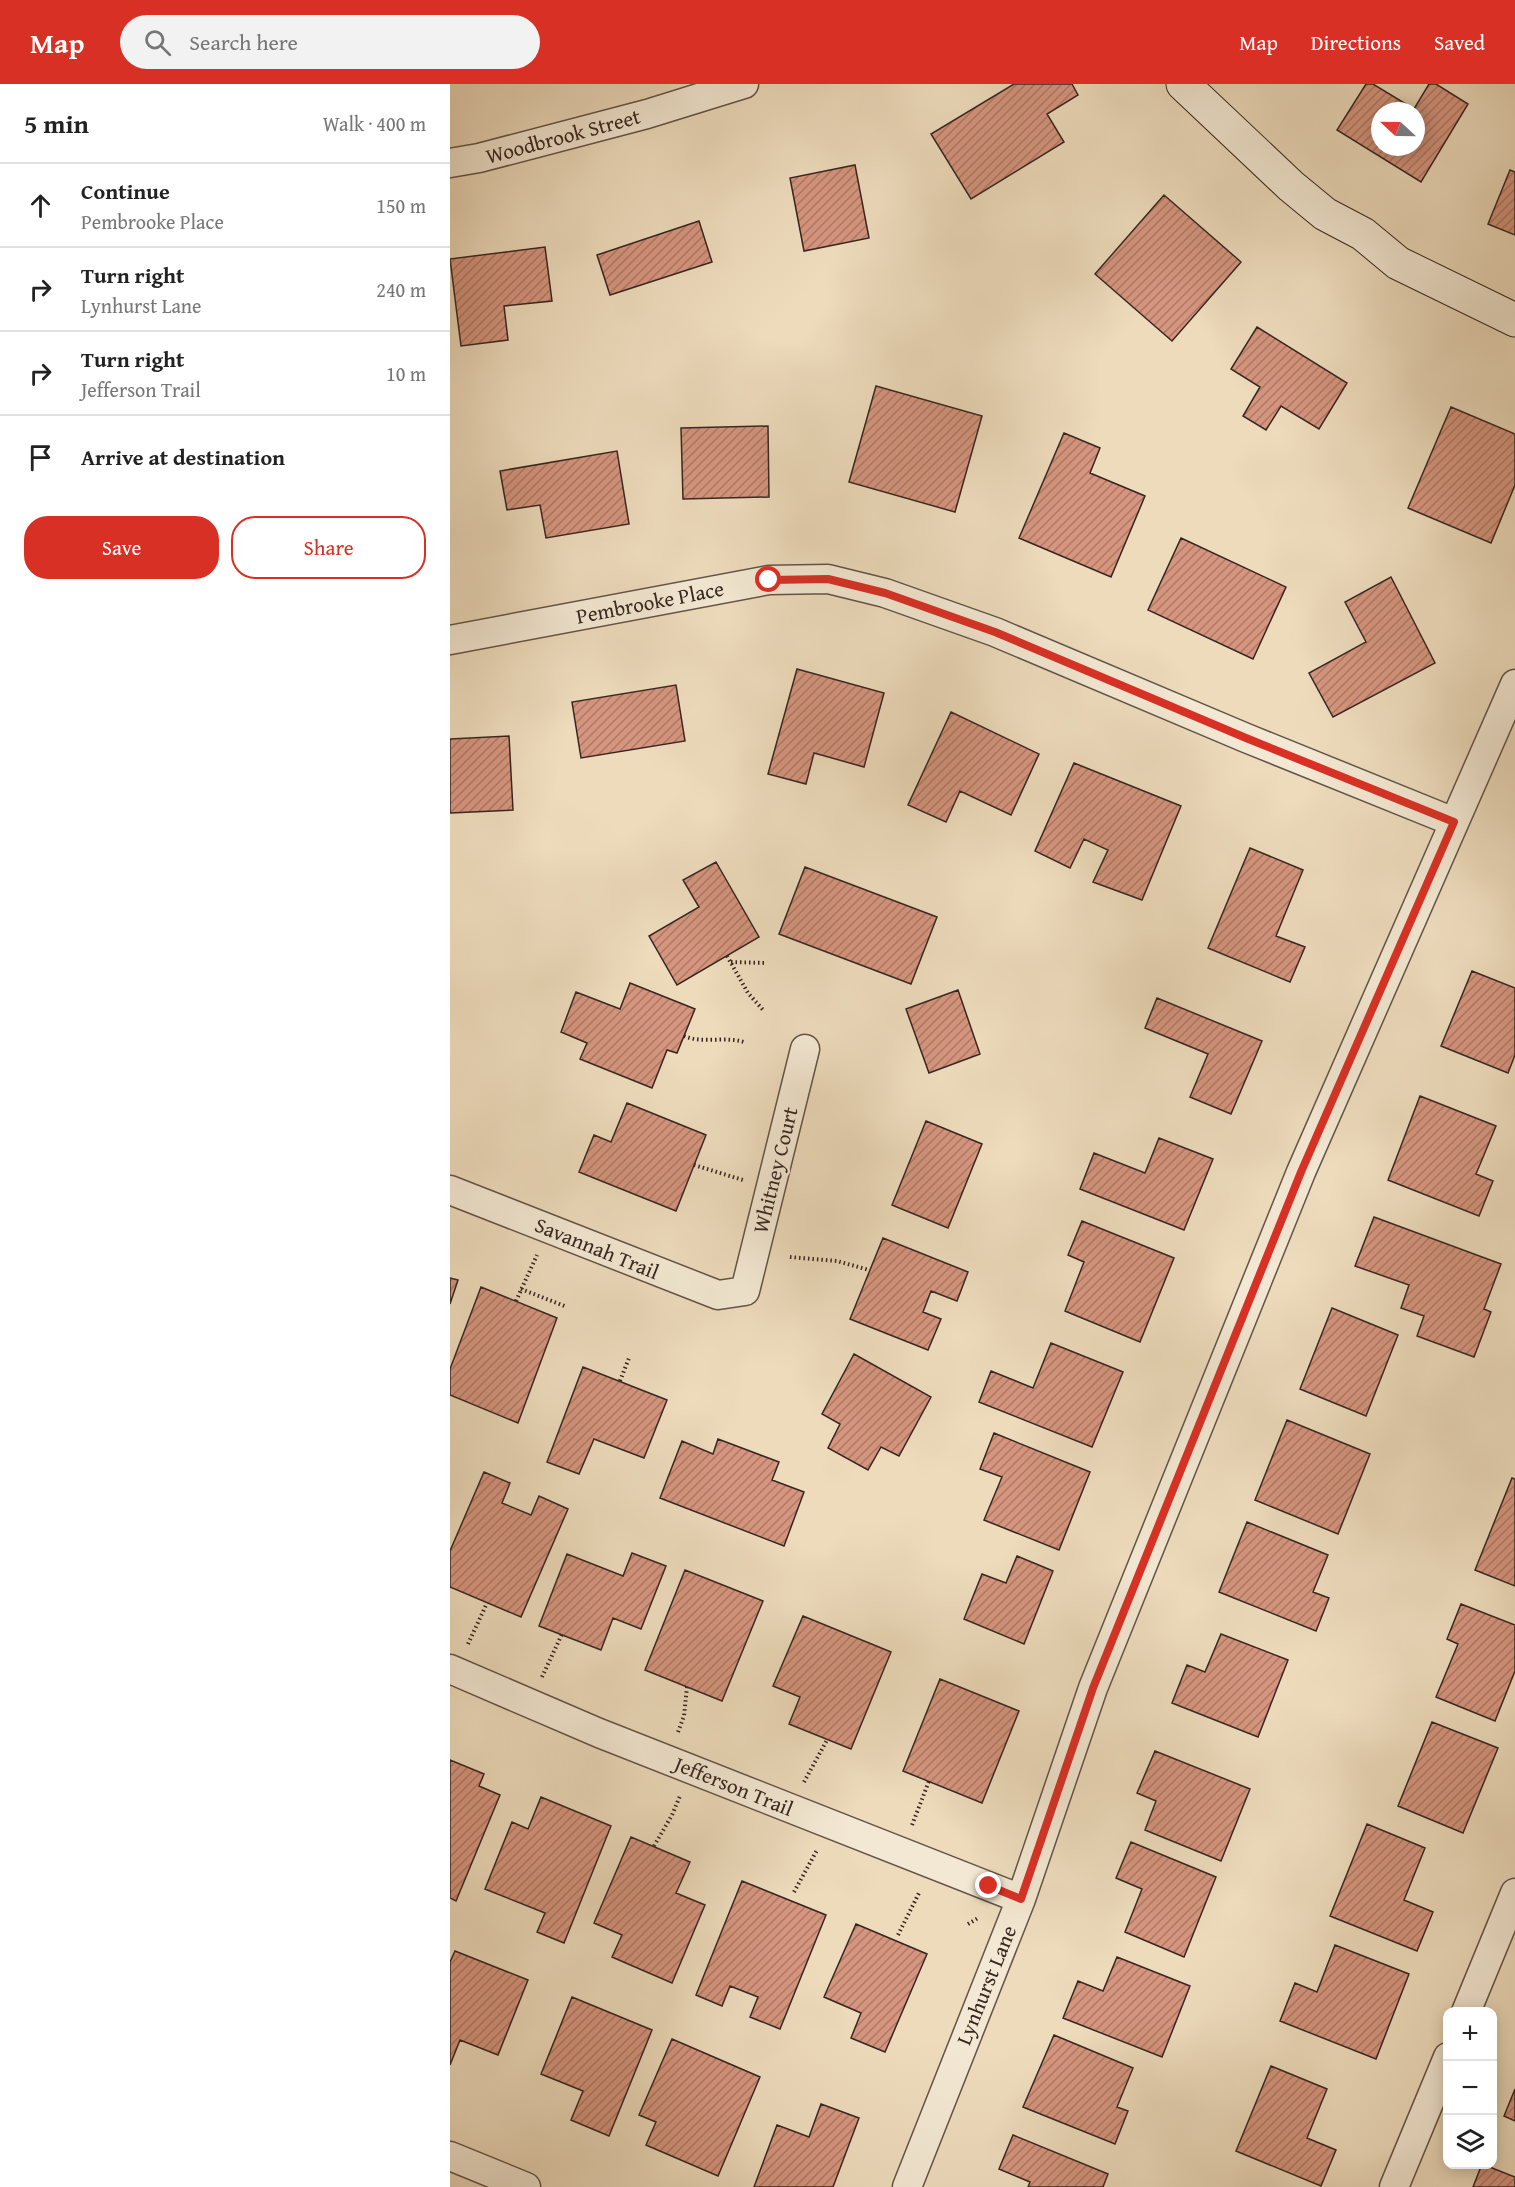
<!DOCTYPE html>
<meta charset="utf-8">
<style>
:root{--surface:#fff;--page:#f2f2f2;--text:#222;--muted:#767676;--line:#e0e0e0;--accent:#d93025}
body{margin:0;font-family:"Gentium Book Plus",serif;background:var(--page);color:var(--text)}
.controls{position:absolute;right:18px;bottom:18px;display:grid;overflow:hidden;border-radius:12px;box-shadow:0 3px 15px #0003}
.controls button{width:54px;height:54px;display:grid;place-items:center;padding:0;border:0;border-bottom:2px solid var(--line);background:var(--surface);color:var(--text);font:30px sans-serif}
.compass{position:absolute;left:921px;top:18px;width:54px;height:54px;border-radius:50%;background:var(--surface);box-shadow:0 3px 15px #0003;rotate:292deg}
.stop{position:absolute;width:18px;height:18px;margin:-14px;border:4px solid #d93025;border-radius:50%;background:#fff}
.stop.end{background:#d93025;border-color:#fff;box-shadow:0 2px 6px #0008}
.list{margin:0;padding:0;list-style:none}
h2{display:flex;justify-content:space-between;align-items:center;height:78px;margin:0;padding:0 24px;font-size:26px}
h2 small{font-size:20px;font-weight:400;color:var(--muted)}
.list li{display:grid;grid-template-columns:39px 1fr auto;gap:18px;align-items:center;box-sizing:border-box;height:84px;padding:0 24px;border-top:2px solid var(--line)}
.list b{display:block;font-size:22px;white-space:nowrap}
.list p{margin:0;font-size:20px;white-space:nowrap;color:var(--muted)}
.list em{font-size:20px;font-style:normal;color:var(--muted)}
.actions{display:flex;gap:12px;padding:18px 24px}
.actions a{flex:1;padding:14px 0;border:2px solid var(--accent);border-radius:24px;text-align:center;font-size:21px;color:var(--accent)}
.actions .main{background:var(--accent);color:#fff}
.icon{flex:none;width:33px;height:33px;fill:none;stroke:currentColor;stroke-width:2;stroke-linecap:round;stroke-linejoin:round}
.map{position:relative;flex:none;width:1065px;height:2103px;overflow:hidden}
header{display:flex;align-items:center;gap:36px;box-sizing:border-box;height:84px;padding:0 30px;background:var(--accent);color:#fff}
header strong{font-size:28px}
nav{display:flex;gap:33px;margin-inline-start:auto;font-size:21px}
.search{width:420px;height:54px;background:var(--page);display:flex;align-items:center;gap:15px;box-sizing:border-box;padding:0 21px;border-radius:33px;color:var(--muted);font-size:22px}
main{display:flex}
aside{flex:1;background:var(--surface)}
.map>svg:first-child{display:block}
.building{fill:url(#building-hatch);stroke:#372620;stroke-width:1.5;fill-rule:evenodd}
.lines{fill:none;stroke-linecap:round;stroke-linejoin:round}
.street-casing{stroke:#645347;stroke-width:31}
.secondary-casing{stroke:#372620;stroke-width:35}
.path{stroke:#372620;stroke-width:4;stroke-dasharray:1.5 3;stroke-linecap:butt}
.street{stroke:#f3e8d3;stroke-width:28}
.secondary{stroke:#f3e8d3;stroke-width:33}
.route{stroke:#d93025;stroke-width:8}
.labels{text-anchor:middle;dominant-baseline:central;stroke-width:5;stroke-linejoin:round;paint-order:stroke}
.street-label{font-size:21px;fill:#372620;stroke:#f3e8d3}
</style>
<header>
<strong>Map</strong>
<div class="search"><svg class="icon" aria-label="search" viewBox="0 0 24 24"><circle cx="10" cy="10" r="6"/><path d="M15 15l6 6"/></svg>Search here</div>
<nav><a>Map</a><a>Directions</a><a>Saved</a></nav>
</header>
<main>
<aside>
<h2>5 min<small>Walk · 400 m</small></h2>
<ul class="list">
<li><svg class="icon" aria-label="ahead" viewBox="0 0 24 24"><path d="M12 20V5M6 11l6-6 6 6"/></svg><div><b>Continue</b><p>Pembrooke Place</p></div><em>150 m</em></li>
<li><svg class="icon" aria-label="right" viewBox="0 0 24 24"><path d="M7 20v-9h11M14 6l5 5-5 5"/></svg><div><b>Turn right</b><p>Lynhurst Lane</p></div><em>240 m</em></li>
<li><svg class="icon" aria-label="right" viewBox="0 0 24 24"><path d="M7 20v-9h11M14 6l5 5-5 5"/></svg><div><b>Turn right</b><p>Jefferson Trail</p></div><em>10 m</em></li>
<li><svg class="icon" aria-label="arrive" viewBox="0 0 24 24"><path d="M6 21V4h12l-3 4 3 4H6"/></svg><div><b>Arrive at destination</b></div></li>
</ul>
<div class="actions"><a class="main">Save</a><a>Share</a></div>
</aside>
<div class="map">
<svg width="1065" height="2103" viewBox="0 0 1065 2103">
<defs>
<pattern id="building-hatch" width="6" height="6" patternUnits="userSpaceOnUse" patternTransform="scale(1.5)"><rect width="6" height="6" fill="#d5957e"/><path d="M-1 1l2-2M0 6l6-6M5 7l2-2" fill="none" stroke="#ae7967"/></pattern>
</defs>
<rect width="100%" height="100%" fill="#eddbbc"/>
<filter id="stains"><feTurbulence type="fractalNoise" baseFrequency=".00333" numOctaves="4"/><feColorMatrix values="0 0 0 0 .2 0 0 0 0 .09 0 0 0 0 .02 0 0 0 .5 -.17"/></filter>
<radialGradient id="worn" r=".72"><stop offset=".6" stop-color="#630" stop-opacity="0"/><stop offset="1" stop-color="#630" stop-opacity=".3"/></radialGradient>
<path class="building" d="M564,0H622L628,11L597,30L614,58L521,115L481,50Z
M916,0H923L964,25L979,0H986L1018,20L971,98L887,46ZM930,27H966V63H930Z
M405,81L419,154L354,167L340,94Z
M1060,86L1065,88V151L1038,140Z
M714,111L791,178L722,257L645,190Z
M249,137L262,178L160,211L147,171Z
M95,163L102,217L54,222L58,256L11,262L0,175Z
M807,243L897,299L869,345L831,322L816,346L793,332L810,303L781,285Z
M426,302L532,332L505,428L399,398Z
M1001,323L1065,350V401L1041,459L958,424Z
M318,342L319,413L233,415L231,344Z
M614,349L650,364L640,389L695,412L661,493L569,454Z
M167,367L179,440L96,454L90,421L57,426L50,387Z
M731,454L836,503L803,575L698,526Z
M941,493L985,579L883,633L859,589L916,558L895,518Z
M347,585L434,609L414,683L364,669L356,700L318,690Z
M226,601L235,657L131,674L122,618Z
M501,628L589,670L561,731L510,707L496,738L458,721Z
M59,652L63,726L0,729V655Z
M624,679L731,722L692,816L643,798L658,766L634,755L620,784L585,767Z
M800,764L853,786L826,852L855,863L840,898L758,864Z
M266,778L309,853L227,901L199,852L249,823L233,796Z
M355,783L487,833L461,900L329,850Z
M1022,887L1065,904V971L1058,989L991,962Z
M180,899L245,925L227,969L217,966L202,1004L130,975L137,959L111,948L126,908L170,925Z
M508,906L530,970L479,989L456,925Z
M707,914L812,957L781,1030L740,1013L758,970L695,944Z
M970,1012L1046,1042L1026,1090L1043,1097L1029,1132L938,1096Z
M177,1019L256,1051L226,1127L129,1088L144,1051L161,1058Z
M476,1037L532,1060L498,1144L442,1121Z
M709,1054L763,1075L734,1146L630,1105L644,1069L695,1089Z
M924,1133L1051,1180L1034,1225L1041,1228L1024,1273L967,1252L974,1232L951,1224L959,1201L905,1182Z
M632,1137L724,1174L690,1258L615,1227L634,1178L618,1171Z
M433,1154L518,1188L507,1217L481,1207L473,1228L491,1235L478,1266L400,1235Z
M0,1194L8,1196L0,1220Z
M31,1203L107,1234L68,1339L0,1311V1285Z
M882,1224L948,1251L916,1332L850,1305Z
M601,1259L673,1288L642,1363L529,1318L541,1287L583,1304Z
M404,1270L481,1313L449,1372L431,1363L418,1386L378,1364L390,1340L372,1330Z
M133,1283L217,1316L194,1374L144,1355L129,1390L97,1378Z
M837,1336L920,1370L888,1450L805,1416Z
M544,1349L640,1388L609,1466L534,1436L552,1393L530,1385Z
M268,1355L329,1378L322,1396L354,1408L334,1462L210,1414L232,1357L263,1370Z
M34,1388L60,1399L52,1419L81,1431L89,1412L118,1425L71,1533L0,1503V1467Z
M1062,1394L1065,1395V1502L1025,1486Z
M797,1438L878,1471L863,1508L879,1514L866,1547L769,1508Z
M182,1469L216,1482L191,1545L163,1534L151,1566L89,1542L117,1470L173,1492Z
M567,1472L603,1487L574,1560L514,1535L532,1490L556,1499Z
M235,1486L313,1517L272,1617L195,1586Z
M1011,1520L1065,1541V1587L1045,1637L986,1613L1008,1560L997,1555Z
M353,1532L441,1568L401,1665L339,1640L350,1613L323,1602Z
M771,1550L838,1576L808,1653L722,1619L737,1581L755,1588Z
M490,1595L569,1627L532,1719L453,1687Z
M982,1638L1048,1664L1013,1749L948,1722Z
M705,1667L800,1705L771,1777L695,1746L706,1717L687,1709Z
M0,1676L34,1690L29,1702L50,1711L6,1817L0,1814Z
M91,1713L161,1742L114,1859L87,1848L95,1829L35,1805L62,1738L78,1745Z
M917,1740L975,1764L954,1816L983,1828L967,1867L880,1832Z
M181,1753L240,1778L226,1809L255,1821L222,1899L162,1873L172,1851L144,1839Z
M681,1758L766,1793L734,1873L675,1848L692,1805L666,1794Z
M292,1797L376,1831L330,1945L300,1933L308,1913L280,1902L272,1922L246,1911Z
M406,1840L477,1870L435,1968L401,1954L411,1929L374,1913Z
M885,1861L959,1890L926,1975L830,1937L845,1899L867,1908Z
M5,1867L78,1896L48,1971L10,1956L0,1981V1878Z
M667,1873L740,1902L712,1973L613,1934L628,1897L653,1907Z
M122,1913L202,1946L159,2052L121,2036L133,2007L91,1990Z
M604,1951L683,1984L667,2023L678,2027L665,2060L573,2023Z
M222,1955L310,1993L268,2092L196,2061L206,2038L189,2031Z
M821,1982L877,2005L857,2054L886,2066L871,2102L786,2067Z
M1065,2005V2037L1054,2032Z
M371,2020L409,2034L383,2103H304L327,2041L359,2053Z
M563,2051L658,2090L653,2103H578L580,2098L549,2085Z
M1032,2080L1065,2093V2103H1023Z"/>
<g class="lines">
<g class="street-casing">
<path id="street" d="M0,79L29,74L197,30L294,0
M0,556L319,496L378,495L435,509L545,548L796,654L1004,738
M0,1106L268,1211L295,1207L355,965
M0,1585L149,1649L571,1815
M1016,1928L1065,1809
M0,2072L76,2103
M457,2103L571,1815L643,1604L851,1088L1065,600
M944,2103L998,1973"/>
</g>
<g class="secondary-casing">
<path id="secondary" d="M733,0L841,102L875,130L913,150L948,179L1065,236"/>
</g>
<path class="path" d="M277,872L298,909L314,927
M281,878L317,879
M234,952C253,960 274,952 294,958
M244,1081L293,1096
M340,1173L387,1177L419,1186
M71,1205L117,1223
M66,1217L87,1171
M170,1297L179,1274
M18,1560L37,1519
M92,1593L112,1550
M228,1648L234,1632L237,1603
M354,1698L377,1656
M462,1741L479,1697
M204,1762L222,1731L230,1712
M344,1808L367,1766
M518,1840L528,1834
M448,1851L470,1807"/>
<use href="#street" class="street"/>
<use href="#secondary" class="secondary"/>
</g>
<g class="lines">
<path class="route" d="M319,496L378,495L435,509L545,548L796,654L1004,738L851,1088L643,1604L571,1815L539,1802"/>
</g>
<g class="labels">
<g class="street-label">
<text transform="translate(113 52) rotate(-15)">Woodbrook Street</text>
<text transform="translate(200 518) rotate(-11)">Pembrooke Place</text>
<text transform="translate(325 1086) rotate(-76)">Whitney Court</text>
<text transform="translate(147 1164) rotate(22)">Savannah Trail</text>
<text transform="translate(284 1702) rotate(22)">Jefferson Trail</text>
<text transform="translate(536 1901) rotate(-68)">Lynhurst Lane</text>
</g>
</g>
<rect width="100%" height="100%" filter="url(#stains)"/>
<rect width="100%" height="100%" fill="url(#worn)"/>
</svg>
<div class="controls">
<button>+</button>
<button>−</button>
<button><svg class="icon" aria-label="layers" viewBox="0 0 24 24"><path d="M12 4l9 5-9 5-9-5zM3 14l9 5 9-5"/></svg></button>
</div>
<svg class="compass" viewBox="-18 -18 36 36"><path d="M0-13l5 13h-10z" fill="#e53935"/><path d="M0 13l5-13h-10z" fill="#767676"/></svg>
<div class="stop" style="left:319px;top:496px"></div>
<div class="stop end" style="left:539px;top:1802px"></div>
</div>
</main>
